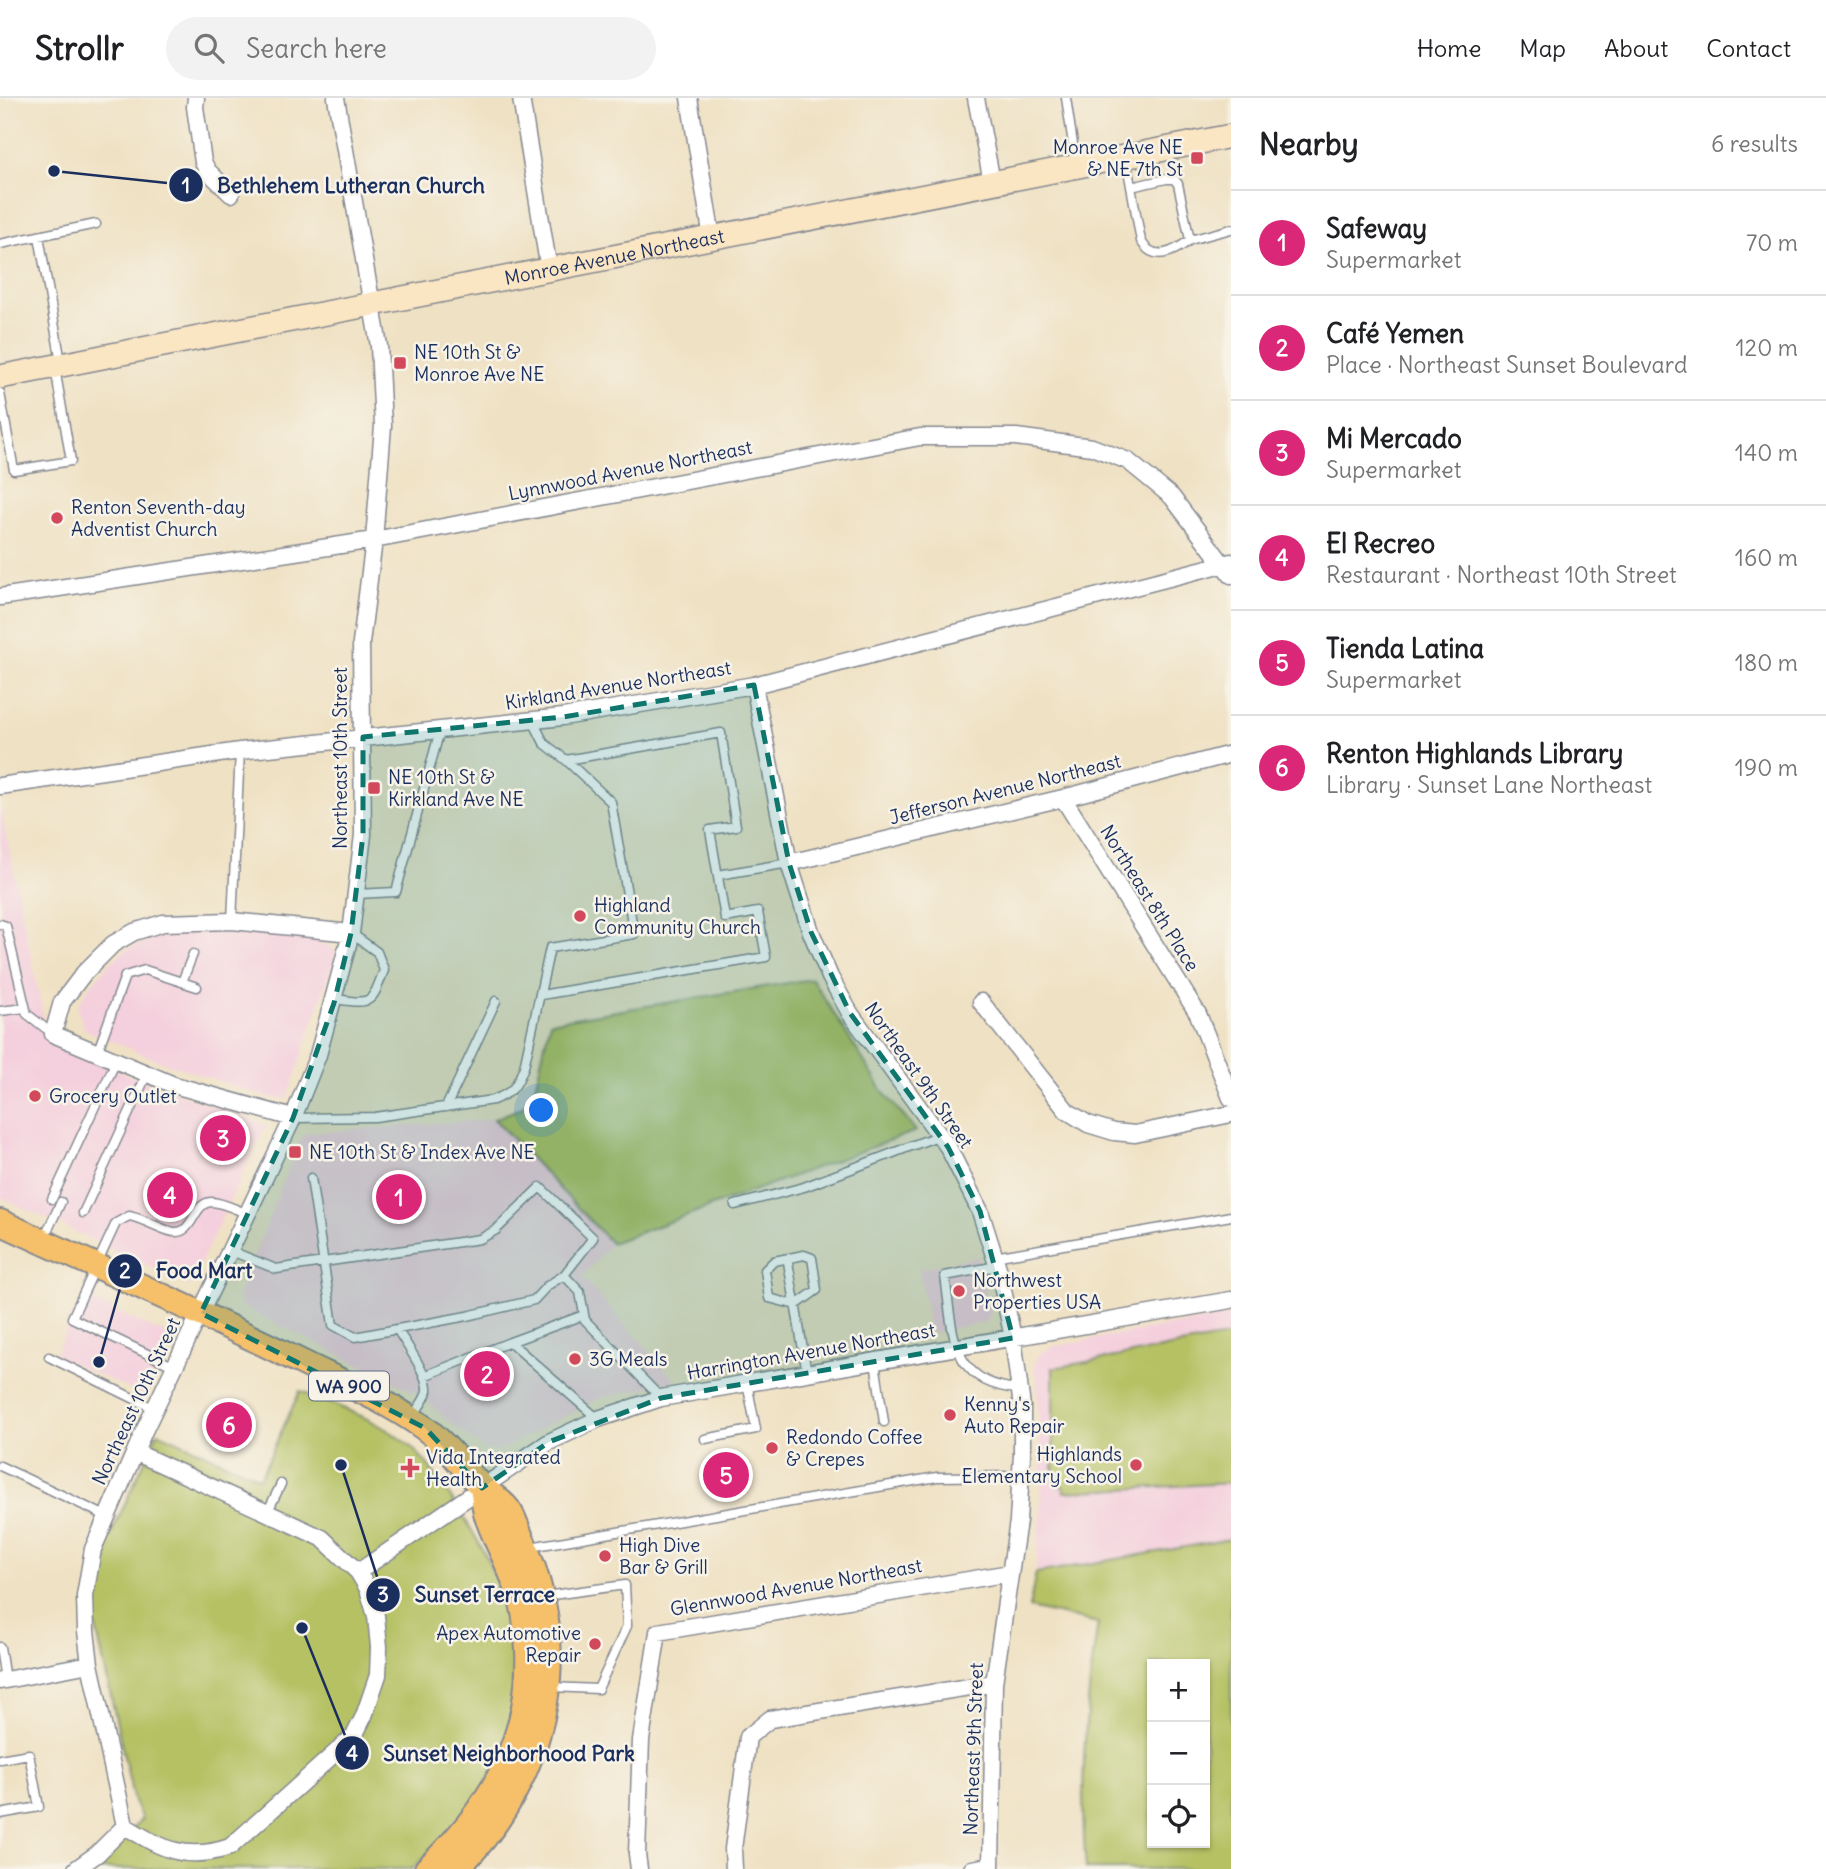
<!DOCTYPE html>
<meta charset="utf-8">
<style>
:root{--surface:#fff;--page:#f2f2f2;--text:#202124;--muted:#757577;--line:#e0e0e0;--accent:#db2777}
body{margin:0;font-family:Delius,sans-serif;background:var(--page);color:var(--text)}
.controls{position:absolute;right:21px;bottom:21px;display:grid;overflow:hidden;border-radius:0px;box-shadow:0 2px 5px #0004}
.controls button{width:63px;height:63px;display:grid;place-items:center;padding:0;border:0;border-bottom:2px solid var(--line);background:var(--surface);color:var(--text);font:35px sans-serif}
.you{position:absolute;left:542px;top:1013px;width:24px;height:24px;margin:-18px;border:5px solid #fff;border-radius:50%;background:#1a73e8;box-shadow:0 0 0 10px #1a73e833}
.badge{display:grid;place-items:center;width:46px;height:46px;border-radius:50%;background:var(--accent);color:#fff;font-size:23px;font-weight:700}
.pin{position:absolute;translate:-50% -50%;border:4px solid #fff;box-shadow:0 2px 7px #0006}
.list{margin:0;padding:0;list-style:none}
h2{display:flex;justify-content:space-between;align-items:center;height:91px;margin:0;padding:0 28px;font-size:30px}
h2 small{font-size:23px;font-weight:400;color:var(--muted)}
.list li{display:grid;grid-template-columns:46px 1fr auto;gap:21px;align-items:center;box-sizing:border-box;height:105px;padding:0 28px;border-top:2px solid var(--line)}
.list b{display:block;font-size:26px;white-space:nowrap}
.list p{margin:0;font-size:23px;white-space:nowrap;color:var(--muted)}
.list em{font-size:23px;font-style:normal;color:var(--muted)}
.icon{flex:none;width:38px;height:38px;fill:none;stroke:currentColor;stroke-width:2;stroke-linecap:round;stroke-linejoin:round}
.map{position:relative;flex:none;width:1231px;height:1771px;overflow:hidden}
header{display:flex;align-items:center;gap:42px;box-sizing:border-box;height:98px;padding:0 35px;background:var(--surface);border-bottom:2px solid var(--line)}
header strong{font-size:33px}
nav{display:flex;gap:38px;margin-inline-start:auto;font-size:24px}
.search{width:490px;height:63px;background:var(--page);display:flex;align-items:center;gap:18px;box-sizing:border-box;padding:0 24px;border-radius:38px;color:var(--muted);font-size:26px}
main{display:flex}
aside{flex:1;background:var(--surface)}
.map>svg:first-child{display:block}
.built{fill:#f4cfdd}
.green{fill:#b5c163;stroke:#687860;stroke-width:2;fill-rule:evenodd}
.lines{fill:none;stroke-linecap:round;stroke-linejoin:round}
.lane-casing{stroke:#858890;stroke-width:11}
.street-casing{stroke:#858890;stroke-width:19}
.secondary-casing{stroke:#858890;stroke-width:26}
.primary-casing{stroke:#858890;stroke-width:28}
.lane{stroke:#fff;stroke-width:8}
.street{stroke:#fff;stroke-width:16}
.secondary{stroke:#fbe6c4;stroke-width:23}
.primary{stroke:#f6c06b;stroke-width:24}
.marked{fill:#0f766e;fill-opacity:0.2;stroke:#0f766e;stroke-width:5;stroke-dasharray:14 9;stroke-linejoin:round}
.poi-dot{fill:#d1495b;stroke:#f7f3e8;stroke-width:2.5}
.labels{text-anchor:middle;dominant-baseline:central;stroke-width:5;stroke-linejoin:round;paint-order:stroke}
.shield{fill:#f7f3e8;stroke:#5d6a87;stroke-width:2}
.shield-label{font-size:18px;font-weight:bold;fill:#1b2f5e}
.poi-label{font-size:19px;fill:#1b2f5e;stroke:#f7f3e8;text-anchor:start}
.street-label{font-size:19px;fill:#1b2f5e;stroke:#f7f3e8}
.leader{fill:none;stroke:#1b2f5e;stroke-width:2.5}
.callout-dot{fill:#1b2f5e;stroke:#f7f3e8;stroke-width:2.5}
.mark-label{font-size:21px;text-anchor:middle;font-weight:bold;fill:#fff}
.callout-label{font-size:21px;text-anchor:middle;font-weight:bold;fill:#1b2f5e;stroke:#f7f3e8;stroke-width:5;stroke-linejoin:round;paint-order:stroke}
</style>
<header>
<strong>Strollr</strong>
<div class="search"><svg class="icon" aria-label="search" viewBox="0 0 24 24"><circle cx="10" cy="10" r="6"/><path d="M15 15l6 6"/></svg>Search here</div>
<nav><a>Home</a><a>Map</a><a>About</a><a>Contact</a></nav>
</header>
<main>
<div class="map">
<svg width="1231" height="1771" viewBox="0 0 1231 1771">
<rect width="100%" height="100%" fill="#f7f3e8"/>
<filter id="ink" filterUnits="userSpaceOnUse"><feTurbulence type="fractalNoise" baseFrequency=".0143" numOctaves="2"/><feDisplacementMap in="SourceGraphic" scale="14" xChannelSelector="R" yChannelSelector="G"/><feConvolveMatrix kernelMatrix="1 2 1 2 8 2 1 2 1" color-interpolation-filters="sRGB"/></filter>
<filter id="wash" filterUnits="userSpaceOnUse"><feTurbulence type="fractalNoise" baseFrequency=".00686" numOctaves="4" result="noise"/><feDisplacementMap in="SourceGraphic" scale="28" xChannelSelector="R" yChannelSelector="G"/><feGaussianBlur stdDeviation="1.57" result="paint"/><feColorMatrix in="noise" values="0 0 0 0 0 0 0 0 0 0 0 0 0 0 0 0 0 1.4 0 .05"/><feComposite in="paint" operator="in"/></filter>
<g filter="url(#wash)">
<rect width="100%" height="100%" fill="#efe1c3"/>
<path class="built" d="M0,707L47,938L133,979L266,1027L190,1187L0,1099Z
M211,833L314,839L337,854L287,1001L266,999L151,960L84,931L77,909L88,890L109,866L126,852L150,841L176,834Z
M494,1021L611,1145L582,1179L676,1283L600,1300L500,1352H485L443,1319L422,1298L241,1208L238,1198L301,1040L307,1035Z
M978,1159L990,1214L987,1224L930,1235L919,1171Z
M82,1198L167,1237L169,1243L144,1298L55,1257Z
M1231,1217V1441L1036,1475L1042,1396L1037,1279L1034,1268L1039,1256L1054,1248Z"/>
<path class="green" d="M812,881L884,995L916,1033L611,1145L494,1021L523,1009L536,986L550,924Z
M1231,1238V1385L1065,1394L1053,1369V1270Z
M300,1293C334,1307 371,1319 401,1341C427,1359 444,1390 461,1415C504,1480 530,1566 507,1644C493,1690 448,1740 412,1771H93L142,1721L134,1704L93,1516V1490L99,1462L158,1334L260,1380Z
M1231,1441V1771H1086C1079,1688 1085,1607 1098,1525L1029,1510L1036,1475ZM1152,1566H1205V1745H1152Z"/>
</g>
<g filter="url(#ink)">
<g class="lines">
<g class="lane-casing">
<path id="lane" d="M1066,0L1076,66
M1126,61L1141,143C1154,165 1174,154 1190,142L1178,86L1174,81H1166L1131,89
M39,138L61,264
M1190,142L1231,131
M0,146L96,126
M0,295L14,372L71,363L55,270
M718,777L789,765
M356,796L396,794L440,632
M232,823L240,653
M0,826L6,828L27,916L53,936
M182,884L193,856
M541,897L766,859L758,814L725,820L710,732L736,728L721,635L566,662
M335,901C372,906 371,907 384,872L377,854L351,835
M0,913L25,910
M97,955L125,878L145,872L197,889
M446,1009L496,903
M293,1020L375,1019L493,1002C514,994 516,989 524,969L550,850L634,836L611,704L566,662L544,645L533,623
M52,1101L116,963
M735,1107L804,1089L940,1037
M83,1115L147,976
M44,1140L61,1104
M231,1153L276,1171L480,1141L496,1132L540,1089L593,1140L564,1177L547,1188L534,1202L467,1218L355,1239L333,1227L311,1080
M804,1157L812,1160L817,1192L796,1207L769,1200L765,1172L774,1163Z
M994,1159L1231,1118
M788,1164L807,1275
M997,1168L945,1178C953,1233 949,1286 1019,1291
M564,1177L580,1194L585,1222L661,1300
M397,1231C405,1245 429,1277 427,1293C426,1301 417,1311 413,1318
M510,1244L584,1217
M49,1259L155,1311
M875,1264L884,1324
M175,1269L72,1220L116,1125L129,1118C143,1120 165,1134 175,1134C194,1135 193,1105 211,1104C222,1104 237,1112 248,1116
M424,1278L510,1244L598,1321
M705,1341L756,1331L747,1285
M0,1368L106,1418
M267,1415L281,1386
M530,1449L937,1379L1021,1378
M545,1498L625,1487L627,1528L598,1591L550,1589
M0,1549L5,1582
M0,1661L29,1656L39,1709L0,1716"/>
</g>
<g class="street-casing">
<path id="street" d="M196,0L195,9L203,64L208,73L231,96
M521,0L549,172
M689,0L712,140
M976,0L992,84
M0,499L374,442L920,339H1016L1092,349L1128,363L1172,399L1231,477
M754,587L789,765L811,834L830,879L850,915L948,1049L980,1113L999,1173L1013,1240L1022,1309V1356L1018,1423L994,1585L991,1771
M0,688L240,653L563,619L754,587L1231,464
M1063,700L1198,916L1231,1000
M789,765L1063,700L1231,656
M981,904L1067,1013L1088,1026L1114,1034L1135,1036L1231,1016
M293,1020L174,987L53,936L62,904L84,875L113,846L134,834L163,825L232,823L351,835
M358,1474L549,1344L598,1321L661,1300L1231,1202
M0,1583L90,1566
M125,1728L90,1566L86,1533L85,1498L93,1451L144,1333L293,1020L318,957L351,835L363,737L361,545L374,442L383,328L379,248L336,0
M125,1728C162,1751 186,1764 230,1749L354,1638L364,1618L378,1577L379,1549L376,1518L368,1491L358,1474L322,1440L135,1354
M76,1771L97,1756L125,1728
M639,1771L637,1756L641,1642L658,1534L1010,1475
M734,1771L733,1751L748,1639L770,1621L994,1585
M972,1771L990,1768"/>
</g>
<g class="secondary-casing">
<g id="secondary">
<path id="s1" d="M0,279L1231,38"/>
</g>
</g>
<g class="primary-casing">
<path id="primary" d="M0,1124C99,1170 199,1213 297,1262C339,1283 384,1301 423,1329C446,1345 462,1369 482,1389C489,1396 499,1401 506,1409C513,1416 516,1428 520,1437C541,1483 552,1530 548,1580C542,1653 508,1721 456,1771
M427,1771C490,1711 532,1641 528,1552C527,1536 526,1520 522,1505C514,1475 498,1449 488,1421C484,1411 484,1400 482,1390"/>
</g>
<use href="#lane" class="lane"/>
<use href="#street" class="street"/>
<use href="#secondary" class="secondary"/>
<use href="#primary" class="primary"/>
</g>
</g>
<path class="marked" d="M754,587L789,765L811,834L850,915L948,1049L980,1113L1013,1240L661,1300L549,1344L482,1390L425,1330L201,1215L293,1020L334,905L351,835L363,737V639L563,619Z"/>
<g class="poi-dot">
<rect x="1190" y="53" width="14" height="14" rx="3.5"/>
<rect x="393" y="258" width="14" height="14" rx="3.5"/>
<circle cx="57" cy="420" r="7"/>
<rect x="367" y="683" width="14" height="14" rx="3.5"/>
<circle cx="580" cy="818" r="7"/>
<circle cx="35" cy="998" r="7"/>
<rect x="288" y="1047" width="14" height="14" rx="3.5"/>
<circle cx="959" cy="1193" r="7"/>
<circle cx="575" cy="1261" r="7"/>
<circle cx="950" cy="1317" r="7"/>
<circle cx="772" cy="1350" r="7"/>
<circle cx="1136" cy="1367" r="7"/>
<path d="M406.5 1359.5h7v7h7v7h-7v7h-7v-7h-7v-7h7z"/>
<circle cx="605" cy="1458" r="7"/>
<circle cx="595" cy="1546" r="7"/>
</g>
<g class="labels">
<rect class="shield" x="309" y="1273.5" width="80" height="29" rx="5"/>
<g class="shield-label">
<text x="349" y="1288">WA 900</text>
</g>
<g class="poi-label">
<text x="1183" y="49" text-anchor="end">Monroe Ave NE<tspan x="1183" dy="22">&amp; NE 7th St</tspan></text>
<text x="414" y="254">NE 10th St &amp;<tspan x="414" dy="22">Monroe Ave NE</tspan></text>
<text x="71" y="409">Renton Seventh-day<tspan x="71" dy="22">Adventist Church</tspan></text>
<text x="388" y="679">NE 10th St &amp;<tspan x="388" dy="22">Kirkland Ave NE</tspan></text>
<text x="594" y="807">Highland<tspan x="594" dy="22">Community Church</tspan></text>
<text x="49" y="998">Grocery Outlet</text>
<text x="309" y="1054">NE 10th St &amp; Index Ave NE</text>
<text x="973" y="1182">Northwest<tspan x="973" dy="22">Properties USA</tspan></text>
<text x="589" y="1261">3G Meals</text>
<text x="964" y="1306">Kenny's<tspan x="964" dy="22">Auto Repair</tspan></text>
<text x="786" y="1339">Redondo Coffee<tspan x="786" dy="22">&amp; Crepes</tspan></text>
<text x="1122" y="1356" text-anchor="end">Highlands<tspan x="1122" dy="22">Elementary School</tspan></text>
<text x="426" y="1359">Vida Integrated<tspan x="426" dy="22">Health</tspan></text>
<text x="619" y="1447">High Dive<tspan x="619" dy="22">Bar &amp; Grill</tspan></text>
<text x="581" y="1535" text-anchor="end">Apex Automotive<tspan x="581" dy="22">Repair</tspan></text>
</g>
<g class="street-label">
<text stroke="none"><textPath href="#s1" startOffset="626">Monroe Avenue Northeast</textPath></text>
<text transform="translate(630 372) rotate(-11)">Lynnwood Avenue Northeast</text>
<text transform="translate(618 587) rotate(-9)">Kirkland Avenue Northeast</text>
<text transform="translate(340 660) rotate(-90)">Northeast 10th Street</text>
<text transform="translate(1005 691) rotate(-14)">Jefferson Avenue Northeast</text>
<text transform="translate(1150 800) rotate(58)">Northeast 8th Place</text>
<text transform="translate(919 977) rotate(55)">Northeast 9th Street</text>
<text transform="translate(811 1253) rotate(-10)">Harrington Avenue Northeast</text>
<text transform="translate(136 1303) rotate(-65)">Northeast 10th Street</text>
<text transform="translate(796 1489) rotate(-10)">Glennwood Avenue Northeast</text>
<text transform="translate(973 1651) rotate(-88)">Northeast 9th Street</text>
</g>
</g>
<path class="leader" d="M54 73L186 87M99 1264L125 1173M341 1367L383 1497M302 1530L352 1655"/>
<g class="callout-dot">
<circle cx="54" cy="73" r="7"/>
<circle cx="99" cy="1264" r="7"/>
<circle cx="341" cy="1367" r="7"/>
<circle cx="302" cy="1530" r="7"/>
<circle cx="186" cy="87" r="18"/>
<circle cx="125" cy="1173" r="18"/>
<circle cx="383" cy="1497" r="18"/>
<circle cx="352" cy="1655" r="18"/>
</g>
<g class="mark-label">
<text x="186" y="95">1</text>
<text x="125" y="1180">2</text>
<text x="383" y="1504">3</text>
<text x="352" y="1663">4</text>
</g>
<g class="callout-label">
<text x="351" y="95">Bethlehem Lutheran Church</text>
<text x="204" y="1180">Food Mart</text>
<text x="485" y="1504">Sunset Terrace</text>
<text x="509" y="1663">Sunset Neighborhood Park</text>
</g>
</svg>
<div class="controls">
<button>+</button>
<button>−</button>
<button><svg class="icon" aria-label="locate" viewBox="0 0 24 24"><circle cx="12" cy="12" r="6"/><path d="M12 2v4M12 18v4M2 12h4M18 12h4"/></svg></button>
</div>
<div class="you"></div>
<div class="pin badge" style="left:399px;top:1099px">1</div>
<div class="pin badge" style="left:487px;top:1276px">2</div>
<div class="pin badge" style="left:223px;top:1040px">3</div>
<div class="pin badge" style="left:170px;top:1097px">4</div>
<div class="pin badge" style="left:726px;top:1377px">5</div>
<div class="pin badge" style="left:229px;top:1327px">6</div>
</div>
<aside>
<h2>Nearby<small>6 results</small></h2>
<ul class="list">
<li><span class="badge">1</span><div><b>Safeway</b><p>Supermarket</p></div><em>70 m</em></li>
<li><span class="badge">2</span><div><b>Café Yemen</b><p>Place · Northeast Sunset Boulevard</p></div><em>120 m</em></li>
<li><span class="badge">3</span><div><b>Mi Mercado</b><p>Supermarket</p></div><em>140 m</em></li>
<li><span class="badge">4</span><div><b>El Recreo</b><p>Restaurant · Northeast 10th Street</p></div><em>160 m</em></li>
<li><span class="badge">5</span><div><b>Tienda Latina</b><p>Supermarket</p></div><em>180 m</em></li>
<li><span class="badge">6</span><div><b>Renton Highlands Library</b><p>Library · Sunset Lane Northeast</p></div><em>190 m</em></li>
</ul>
</aside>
</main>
